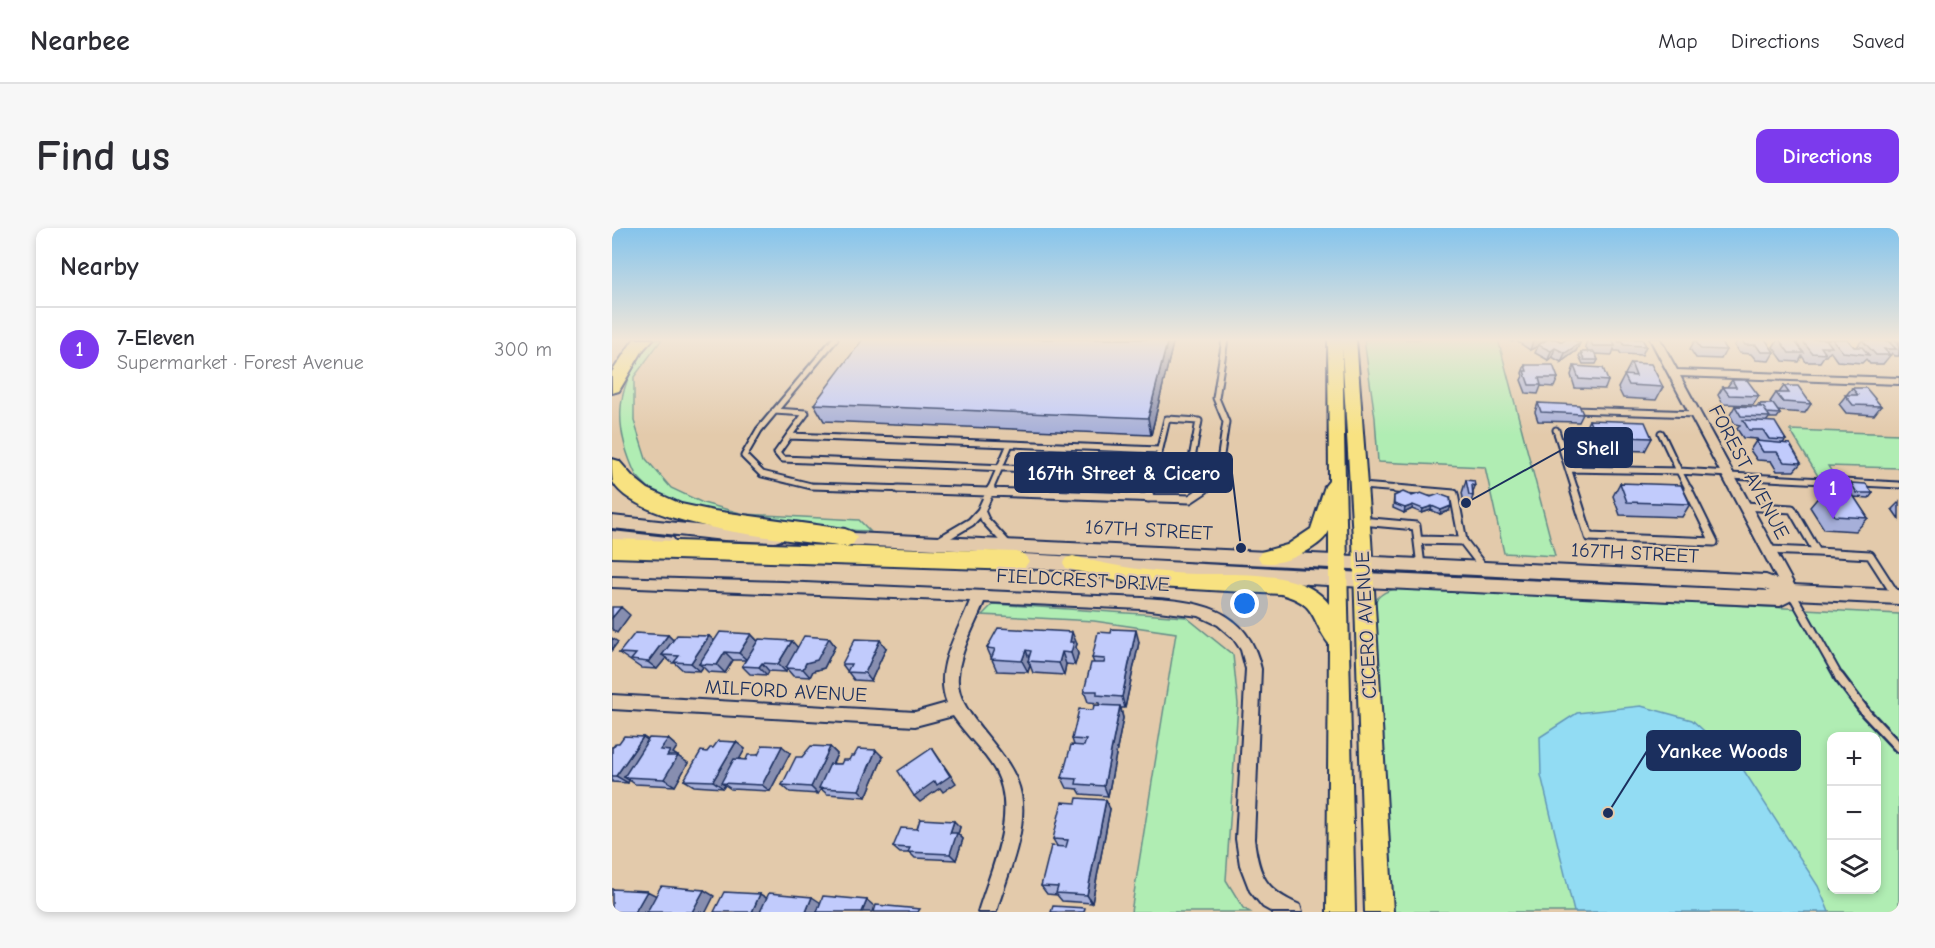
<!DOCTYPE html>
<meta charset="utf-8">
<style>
:root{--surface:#fff;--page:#f7f7f7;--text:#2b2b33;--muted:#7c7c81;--line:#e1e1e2;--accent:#7c3aed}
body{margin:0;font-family:"Comic Neue",sans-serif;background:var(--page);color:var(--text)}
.controls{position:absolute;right:18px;bottom:18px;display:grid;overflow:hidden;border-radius:12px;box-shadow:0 3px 9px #0003}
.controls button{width:54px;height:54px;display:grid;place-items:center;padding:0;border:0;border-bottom:2px solid var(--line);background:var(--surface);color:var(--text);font:30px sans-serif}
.you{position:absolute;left:633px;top:376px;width:21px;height:21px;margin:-15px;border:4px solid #fff;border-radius:50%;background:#1a73e8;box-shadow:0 0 0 9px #1a73e833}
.badge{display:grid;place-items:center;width:39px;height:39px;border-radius:50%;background:var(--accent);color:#fff;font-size:20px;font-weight:700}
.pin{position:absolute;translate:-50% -50px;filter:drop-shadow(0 2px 3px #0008)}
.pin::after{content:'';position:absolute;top:32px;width:21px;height:18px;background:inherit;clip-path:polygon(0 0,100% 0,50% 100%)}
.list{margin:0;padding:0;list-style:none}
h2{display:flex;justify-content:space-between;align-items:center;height:78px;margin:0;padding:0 24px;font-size:26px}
h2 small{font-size:20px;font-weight:400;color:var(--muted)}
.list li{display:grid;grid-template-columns:39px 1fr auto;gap:18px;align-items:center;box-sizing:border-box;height:84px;padding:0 24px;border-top:2px solid var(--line)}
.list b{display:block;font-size:22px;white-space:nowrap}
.list p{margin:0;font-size:20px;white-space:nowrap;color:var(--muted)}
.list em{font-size:20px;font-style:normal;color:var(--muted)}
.icon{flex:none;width:33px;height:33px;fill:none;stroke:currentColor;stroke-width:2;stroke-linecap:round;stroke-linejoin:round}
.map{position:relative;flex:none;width:1287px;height:684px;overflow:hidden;border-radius:12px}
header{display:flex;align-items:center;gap:36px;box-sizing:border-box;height:84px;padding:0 30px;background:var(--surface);border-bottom:2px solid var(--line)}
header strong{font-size:28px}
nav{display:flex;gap:33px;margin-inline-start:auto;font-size:21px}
.intro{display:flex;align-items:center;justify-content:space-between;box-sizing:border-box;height:144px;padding:0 36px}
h1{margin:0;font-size:42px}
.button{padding:15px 27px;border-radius:12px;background:var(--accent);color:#fff;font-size:21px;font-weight:700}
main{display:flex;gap:36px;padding:0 36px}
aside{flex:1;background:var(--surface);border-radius:12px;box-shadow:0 3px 9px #0003}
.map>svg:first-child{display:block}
.green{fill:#b0edb3;stroke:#668e88;stroke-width:1.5;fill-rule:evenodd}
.water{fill:#92dcf3;stroke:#6297b7;stroke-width:1.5}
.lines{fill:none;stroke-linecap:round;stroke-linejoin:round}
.lane-far2-casing{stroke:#1b2f5e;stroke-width:9}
.lane-far1-casing{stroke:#1b2f5e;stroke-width:11}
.lane-casing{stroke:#1b2f5e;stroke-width:13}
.street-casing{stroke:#1b2f5e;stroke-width:4}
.secondary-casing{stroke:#1b2f5e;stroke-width:4}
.primary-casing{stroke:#1b2f5e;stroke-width:4}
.highway-casing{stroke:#1b2f5e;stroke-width:4}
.lane-far2{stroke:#e3caab;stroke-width:5}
.lane-far1{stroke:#e3caab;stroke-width:7}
.lane{stroke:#e3caab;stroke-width:8}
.street{fill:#e3caab;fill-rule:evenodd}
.secondary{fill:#e3caab;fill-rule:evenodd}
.primary{fill:#f8e281;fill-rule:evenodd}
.highway{fill:#f8e281;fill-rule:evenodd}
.wall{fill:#a6afd9;stroke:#1b2f5e;stroke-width:1.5}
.shaded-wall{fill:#878eb0;stroke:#1b2f5e;stroke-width:1.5}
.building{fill:#c1cbfc;stroke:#1b2f5e;stroke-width:1.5}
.labels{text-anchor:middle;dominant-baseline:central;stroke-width:4.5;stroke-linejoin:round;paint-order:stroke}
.street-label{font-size:20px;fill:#1b2f5e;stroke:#e3caab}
.leader{fill:none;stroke:#1b2f5e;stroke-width:2}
.callout-dot{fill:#1b2f5e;stroke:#e3caab;stroke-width:2}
.callout{fill:#1b2f5e;stroke:#1b2f5e;stroke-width:2}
.callout-label{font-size:21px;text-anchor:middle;font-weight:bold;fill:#fff}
</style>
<header>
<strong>Nearbee</strong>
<nav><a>Map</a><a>Directions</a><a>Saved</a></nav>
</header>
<div class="intro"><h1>Find us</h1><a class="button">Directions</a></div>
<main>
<aside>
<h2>Nearby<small></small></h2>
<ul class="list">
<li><span class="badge">1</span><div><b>7-Eleven</b><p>Supermarket · Forest Avenue</p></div><em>300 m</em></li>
</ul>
</aside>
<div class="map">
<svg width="1287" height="684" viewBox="0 0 1287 684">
<rect width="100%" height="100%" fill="#e3caab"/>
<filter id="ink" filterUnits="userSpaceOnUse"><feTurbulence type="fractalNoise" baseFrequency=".0167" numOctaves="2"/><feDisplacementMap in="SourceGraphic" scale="12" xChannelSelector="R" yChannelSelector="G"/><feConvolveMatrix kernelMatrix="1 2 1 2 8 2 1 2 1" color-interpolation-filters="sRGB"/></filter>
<g filter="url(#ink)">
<path class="green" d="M41,111H50L22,149V193L34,231L59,260L91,275L132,286L247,292L258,303C212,302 168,294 122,287C105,285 84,285 68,279C52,274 35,259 24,247C0,196 3,156 41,111Z
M752,111H886L943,328L892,325L873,239L766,234L763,190Z
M1178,202L1287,206V240L1216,238L1223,249L1206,248Z
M793,360L1287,386V684H780L759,380C767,364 777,361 793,360ZM1220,508H1264V662H1220Z
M381,376L574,389L621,427L626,476L614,652L631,680L638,684H519L564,405L482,393L370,387Z"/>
<path class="water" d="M1029,478L1080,492L1127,535L1206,658L1217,684H962L929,547L928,509L965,485Z"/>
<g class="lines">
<g class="lane-far2-casing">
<path id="lane-far2" d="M223,111L147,202L132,228L150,246L199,258L330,262
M962,182L1085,186
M162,183L194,185L177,208L398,216L378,262
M555,191L587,193L578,241L567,247L542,246Z
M944,202L963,262
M177,208L165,225L170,231L542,246
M398,216L547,222
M956,241L1067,243L1049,205
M1118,248L1287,257
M749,258L801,262
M538,262L542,246
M591,262L605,253L614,194L604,170L613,111
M1077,262L1067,243L1117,246"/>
</g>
<g class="lane-far1-casing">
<path id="lane-far1" d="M286,261L578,271L593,261
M784,261L842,266L851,313L871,339
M962,261L977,309L1102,314L1076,261
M536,270L538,261
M1133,278L1180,281L1205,324L1258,327L1285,369
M369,283L379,261
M749,293L804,298L809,338
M806,312L851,313
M325,314L359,294L369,283L373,292L397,318
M1156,322L1205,324
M1179,364L1228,451"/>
</g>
<g class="lane-casing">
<path id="lane" d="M1227,449L1254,485L1287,520"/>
</g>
<g class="street-casing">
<path id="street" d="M1038,111H1048L1065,142L1287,150V156L1068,148L1186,364L1184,368H1174Z
M0,349L170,354L530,370C584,373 636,378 649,441L642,611C647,648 653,662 688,677L690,684H660L651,679L638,663L628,637L624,611L634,441L629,422L621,410L606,397L587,388L530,381L372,374C363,398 348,422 346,448C342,489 401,520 409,567C416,602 394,651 384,684H366C379,641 407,585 383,542C372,523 354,507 341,488L303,498L0,481V467L303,484L335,475C321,440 346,405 358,373L0,359Z"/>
</g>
<g class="secondary-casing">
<path id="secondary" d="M0,288L112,300L163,302L169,304L172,308L169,312L163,314L112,312L0,300Z
M0,303L55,309L61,310L64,315L61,320L55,321L0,315Z
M220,304L1154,347L1180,357L1287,362V376L1182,371L1168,378L752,359L392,339L386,337L383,332L386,327L392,325L752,345L1158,363L1152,361L220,316L214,315L211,310L214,305Z"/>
</g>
<g class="primary-casing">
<path id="primary" d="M716,111H744L759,311L781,684H753L741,311L730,120L743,684H715L717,416C698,391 706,376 669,366L546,359L503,353L454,340L451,335L454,330L461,328C494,337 528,342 562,345C606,349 687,336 717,376V303C710,320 667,340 649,334L646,329L649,324L675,317L699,301L713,258L717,253Z"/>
</g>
<g class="highway-casing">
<path id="highway" d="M22,111H41L31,122L7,163L0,165V144Z
M0,231L7,233L21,249L36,261L69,276L102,283L233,301L241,304L245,310L241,316L233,319C183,312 26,300 1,254C0,248 0,238 0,231Z
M0,311L405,324L413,327L417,333L413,339L405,342L0,329Z"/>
</g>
<use href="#lane-far2" class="lane-far2"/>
<use href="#lane-far1" class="lane-far1"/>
<use href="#lane" class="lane"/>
<use href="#street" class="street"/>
<use href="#secondary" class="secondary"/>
<use href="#primary" class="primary"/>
<use href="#highway" class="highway"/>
</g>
<path class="wall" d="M562,111L539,207L212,193L202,176Z
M894,111H944L950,114L968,115L964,123L949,134L940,129L936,132L923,125L926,118L918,122L906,114L907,111L900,114Z
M976,111H1030L1034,118L1030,127L1009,126L1007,123H1003L1002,121L1000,127L984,126L986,132L984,136H971L967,128L969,124H976L973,118Z
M1126,111H1153L1162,124L1157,133L1144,132L1139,126L1127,125L1122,117Z
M1166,111H1181L1185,115L1188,111H1206L1215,112L1216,111H1235L1242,119H1245L1250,112L1278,115L1282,111H1287V128H1283L1280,125L1271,136H1258L1254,131L1250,135L1225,133L1218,123L1214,128H1212L1208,134H1194L1190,128L1187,134L1171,133L1161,119Z
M1083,112L1114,122L1109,131L1084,130L1078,121Z
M1019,135L1051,159L1044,172L1011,170L1006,160Z
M913,137L946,150L942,159L929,158L926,166L914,165L909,152L911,148L910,145Z
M962,138L996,153L993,161L963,160L959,147Z
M1120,152L1147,168L1141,177L1111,176L1106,167L1111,159H1115Z
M1172,158L1199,176L1193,185L1166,183L1168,186L1165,190H1157L1154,194L1174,212L1171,215L1189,235L1182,243H1165L1159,233L1145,232L1138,222L1144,213L1147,214L1145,211L1131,210L1125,201L1128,197L1123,196L1118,187L1123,178L1144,179L1147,176H1160L1158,174L1164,165H1167Z
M1240,160L1269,178L1262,187L1234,185L1227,176Z
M926,175L971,186L967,194L926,193L923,184Z
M977,192L1040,210L1033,223L977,221L971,205Z
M854,252L863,258L861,264V268L857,281L853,280L850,265Z
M1008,255L1078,276L1070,289L1008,287L1001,268Z
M1239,255L1261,265L1257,270L1242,269L1256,290L1244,303L1212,301L1198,279L1209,266L1240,267L1235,260Z
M782,268L837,283L828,286L819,282L810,285L800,281L792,285L781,280Z
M1287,274V291L1280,281Z
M139,406L146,413L186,419L217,410L223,418L212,440L201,443L198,449L181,448L175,441L174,444L157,443L155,447L138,446L130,438L134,432H121L113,445L96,444L91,439L88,443L71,442L63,435H60L54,430L45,441L29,440L7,425L56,407L61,412L97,408L102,413Z
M527,414L513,480H509L511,490L496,568L469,566L466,561L455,560L450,550L462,517L460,511L481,482L488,478L487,475L476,474L472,463L482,435L480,430Z
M465,416L464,419L466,426L463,437L454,436L452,447L421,445L418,437L416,444L385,443L375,420Z
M274,420L259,453L242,452L230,436Z
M31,509L36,512L56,511L65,519L61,525L76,535L63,558L23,556L17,552L16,555L0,554V519Z
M124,514L133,521L127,531L134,532L146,527L178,525L158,563L119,561L113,557L111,560L82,558L72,552L95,524L101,520Z
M218,519L225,526L221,536H229L237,532L271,529L254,569L215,566L209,561L206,566L178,564L170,557L190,529Z
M498,581L480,675L450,673L445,667L435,666L429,658L445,618L441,611Z
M348,599L346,606L351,611L344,632L303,630L298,625H288L281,619L305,601Z"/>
<path class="shaded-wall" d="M556,111H562L539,207L536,190Z
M926,111H936L926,117V118L918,122L921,113Z
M968,115L964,123L949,134L953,125Z
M943,120L940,129L936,132L939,123Z
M801,277L800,281L792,285L793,280Z
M820,278L819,282L810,285L811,281Z
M839,278L837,283L828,286L829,282Z
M9,379L18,387L5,405L0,401V390Z
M524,402L527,414L513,480L510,469Z
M460,404L465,416L464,419L466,426L463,437L459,425L458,414Z
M139,406L146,414L135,432L127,425Z
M56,407L64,415L50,427L54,430L45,441L36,434Z
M97,408L106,416L87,436L91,439L88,443L79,435Z
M0,410L6,414L0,422Z
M217,410L223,418L212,440L201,443L198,449L191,441L194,435Z
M268,412L274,420L259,453L253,445Z
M180,413L187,421L174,440L175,441L174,444L166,436Z
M414,422L418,433H416L418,437L416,444L410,433Z
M113,424L121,432L113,445L105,437Z
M450,424L454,436L452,447L447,435Z
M150,435L157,443L155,447L147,439Z
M508,478L511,490L496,568L492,558Z
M31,509L41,516L12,549L17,552L16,555L4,548Z
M56,511L65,519L61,525L76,535L63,558L52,551L55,528L48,522Z
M124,514L133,521L114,555H109L113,557L111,560L101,553Z
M170,518L178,525L158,563L150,557Z
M218,519L225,526L209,560H207L209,561L206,566L199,559Z
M320,520L344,555L331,564L328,560L308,574L302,568Z
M264,522L271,529L254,569L247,562Z
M494,572L498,581L480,675L475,667Z
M342,593L348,599L346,606L351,611L344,632L338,626V605Z
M92,662L102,668L94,684H80Z
M35,663L47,669L38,684H23Z
M148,666L158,672L152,684H140Z
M200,669L209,675L205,684H194Z
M255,672L262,678L260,684H250Z"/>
<path class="building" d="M251,111H556L536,190L202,176Z
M936,111H944L950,114L954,111H960L968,115L953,125L943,120L939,123L926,117Z
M977,111H1000L1003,118H981Z
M1005,111H1030L1034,118L1012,117L1011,114H1007Z
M1129,111H1153L1162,124H1149L1144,117H1133Z
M1167,111H1181L1192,125H1177Z
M1189,111H1214L1220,119H1209L1214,126L1200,125Z
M1220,111H1235L1242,119H1250L1257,127L1231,124Z
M1282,111H1287V116Z
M1083,112L1108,113L1114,122L1089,121Z
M1250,112L1276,113L1284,121H1272L1278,127H1264Z
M969,124H982L986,132H972Z
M1019,135L1039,136L1051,159L1017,157L1012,147L1024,148Z
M913,137H941L946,150H927L929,157H917L912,143H915Z
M962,138L991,140L996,153L967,151Z
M1120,152H1135L1147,168L1117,167L1111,159H1124Z
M1172,158H1186L1199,176L1171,174L1164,165H1177Z
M1240,160H1254L1269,178L1241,177L1233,167H1246Z
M926,175L967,177L971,186L929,184Z
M1147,176H1161L1168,186L1155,185L1151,179H1149Z
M1123,178L1151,179L1158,189L1129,188Z
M977,192L1033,194L1040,210L983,208Z
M1131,192L1163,194L1174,212L1157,211L1151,202H1137Z
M1144,213L1178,216L1189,235L1172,234L1165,224H1151Z
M854,252L862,253L863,258L860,257L861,268L857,267Z
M1008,255L1069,257L1078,276L1015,274Z
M1239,255L1254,256L1261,265H1245Z
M791,264L800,268L809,265L819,269L827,266L838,270L839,278L829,282L820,278L811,281L801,277L793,280L782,276V268Z
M1209,266L1241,267L1256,290L1223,288Z
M0,379H9L0,390Z
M386,400L460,404L458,414H462L459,425L450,424L447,435L416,433L419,423L414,422L410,433L379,431L383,421L375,420Z
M500,401L524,402L510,469L485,467V463H472L479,435H492L493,431L480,430L486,404L499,405Z
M108,404L139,406L127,425L113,424L105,437L87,436Z
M23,405L56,407L36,434L19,432L24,426L7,425Z
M65,407L97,408L79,435L62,434L67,428L50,427Z
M192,408L217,410L205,432L194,435L191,441L174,440Z
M147,411L180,413L166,436L150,435L147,439L130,438Z
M243,411L268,412L253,445L235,444L239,436H230Z
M482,477L508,478L492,558L464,556L465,551L450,550L459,517L472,518L474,512L460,511L467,481L481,482Z
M12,508L31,509L4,548H0V519H1L4,515H7Z
M37,510L56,511L48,522L58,523L55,528H66L52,551L12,549Z
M106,513L124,514L101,553L72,552L89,523L95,524L98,520H101Z
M151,517L170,518L150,557L109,555L122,531L134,532L136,527H146Z
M199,518L218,519L199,559L170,557L184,529H190Z
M320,520L338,548L325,557L323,553L302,568L286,543Z
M246,521L264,522L247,562L207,560L218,536H229L231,532H237L239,528H242Z
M465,570L494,572L475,667L444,665L446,659L429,658L439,618L454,619L456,612L441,611L450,574L464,575Z
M308,591L342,593L338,605H345L338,626L296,624L298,620L281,619L289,600L305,601Z
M49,658L92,662L80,684H35Z
M0,661L35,663L23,684H0Z
M112,664L148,666L140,684H102Z
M157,665L200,669L194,684H148Z
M211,668L255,672L250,684H205Z
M264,677L308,681L306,684H262Z
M441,678L473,680L472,684H439Z"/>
</g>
<linearGradient id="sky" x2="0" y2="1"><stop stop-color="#85c4ec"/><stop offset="0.54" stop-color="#f2e7d9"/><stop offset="1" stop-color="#f2e7d9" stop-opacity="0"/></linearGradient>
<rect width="1287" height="207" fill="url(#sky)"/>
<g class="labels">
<g class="street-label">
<text transform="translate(1137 244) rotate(62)">FOREST AVENUE</text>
<text transform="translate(537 302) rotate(3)">167TH STREET</text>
<text transform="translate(1023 325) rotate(3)">167TH STREET</text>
<text transform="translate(471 352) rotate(3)">FIELDCREST DRIVE</text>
<text transform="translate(754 397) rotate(-93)">CICERO AVENUE</text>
<text transform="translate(174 463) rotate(3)">MILFORD AVENUE</text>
</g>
</g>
<path class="leader" d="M854 275L953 220M629 320L620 245M996 585L1035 523"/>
<g class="callout-dot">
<circle cx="854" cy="275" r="6"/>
<circle cx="629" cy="320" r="6"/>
<circle cx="996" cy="585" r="6"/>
</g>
<g class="callout">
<rect x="953" y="200" width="67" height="39" rx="6"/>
<rect x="403" y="225" width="217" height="39" rx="6"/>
<rect x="1035" y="503" width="153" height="39" rx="6"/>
</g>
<g class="callout-label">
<text x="986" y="227">Shell</text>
<text x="512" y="252">167th Street &amp; Cicero</text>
<text x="1111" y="530">Yankee Woods</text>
</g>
</svg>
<div class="controls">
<button>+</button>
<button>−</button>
<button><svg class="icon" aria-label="layers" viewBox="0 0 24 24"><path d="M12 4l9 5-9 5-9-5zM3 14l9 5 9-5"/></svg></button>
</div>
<div class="you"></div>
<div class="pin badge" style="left:1221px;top:291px">1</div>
</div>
</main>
